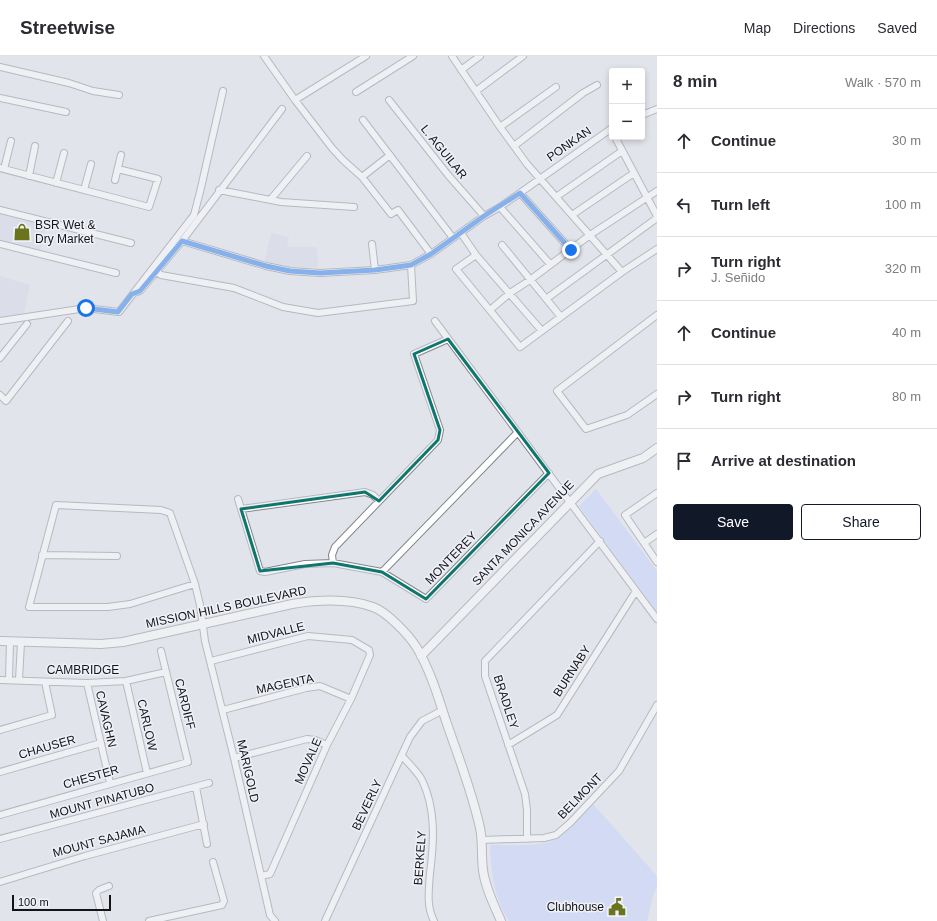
<!DOCTYPE html>
<meta charset="utf-8">
<style>
:root{--surface:#fff;--page:#f2f2f3;--text:#2b2b33;--muted:#7c7c81;--line:#e1e1e2;--accent:#111827}
body{margin:0;font-family:Helvetica,sans-serif;background:var(--page);color:var(--text)}
.controls{position:absolute;right:12px;top:12px;display:grid;overflow:hidden;border-radius:4px;box-shadow:0 2px 6px #0003}
.controls button{width:36px;height:36px;display:grid;place-items:center;padding:0;border:0;border-bottom:1px solid var(--line);background:var(--surface);color:var(--text);font:20px sans-serif}
.scale{position:absolute;left:12px;bottom:10px;width:99px;box-sizing:border-box;padding-left:4px;border:2px solid #141417;border-top:0;font-size:11px;line-height:14px;white-space:nowrap;color:#141417;-webkit-text-stroke:3px #eff1f8;paint-order:stroke}
.stop{position:absolute;width:12px;height:12px;margin:-9px;border:3px solid #1a73e8;border-radius:50%;background:#fff}
.stop.end{background:#1a73e8;border-color:#fff;box-shadow:0 1px 4px #0008}
.list{margin:0;padding:0;list-style:none}
h2{display:flex;justify-content:space-between;align-items:center;height:52px;margin:0;padding:0 16px;font-size:17px}
h2 small{font-size:13px;font-weight:400;color:var(--muted)}
.list li{display:grid;grid-template-columns:26px 1fr auto;gap:12px;align-items:center;box-sizing:border-box;height:64px;padding:0 16px;border-top:1px solid var(--line)}
.list b{display:block;font-size:15px;white-space:nowrap}
.list p{margin:0;font-size:13px;white-space:nowrap;color:var(--muted)}
.list em{font-size:13px;font-style:normal;color:var(--muted)}
.actions{display:flex;gap:8px;padding:12px 16px}
.actions a{flex:1;padding:9px 0;border:1px solid var(--accent);border-radius:4px;text-align:center;font-size:14px;color:var(--accent)}
.actions .main{background:var(--accent);color:#fff}
.icon{flex:none;width:22px;height:22px;fill:none;stroke:currentColor;stroke-width:2;stroke-linecap:round;stroke-linejoin:round}
.map{position:relative;flex:none;width:657px;height:865px;overflow:hidden}
header{display:flex;align-items:center;gap:24px;box-sizing:border-box;height:56px;padding:0 20px;background:var(--surface);border-bottom:1px solid var(--line)}
header strong{font-size:19px}
nav{display:flex;gap:22px;margin-inline-start:auto;font-size:14px}
main{display:flex}
aside{flex:1;background:var(--surface)}
.map>svg:first-child{display:block}
.built{fill:#d2d7e5}
.green{fill:#c0d0fe}
.lines{fill:none;stroke-linecap:round;stroke-linejoin:round}
.minor-casing{stroke:#84868c;stroke-width:8}
.tertiary-casing{stroke:#84868c;stroke-width:10}
.minor{stroke:#fff;stroke-width:6}
.tertiary{stroke:#fff;stroke-width:8}
.route{stroke:#1a73e8;stroke-width:5}
.marked{fill:none;stroke:#0f766e;stroke-width:3;stroke-linejoin:round}
.labels{text-anchor:middle;dominant-baseline:central;stroke-width:3;stroke-linejoin:round;paint-order:stroke}
.street-label{font-size:12px;fill:#141417;stroke:#eff1f8}
.poi-label{font-size:12px;fill:#141417;stroke:#eff1f8;text-anchor:start}
</style>
<header>
<strong>Streetwise</strong>
<nav><a>Map</a><a>Directions</a><a>Saved</a></nav>
</header>
<main>
<div class="map">
<svg width="657" height="865" viewBox="0 0 657 865">
<rect width="100%" height="100%" fill="#e2e4eb"/>
<path class="built" d="M0,156L47,168L40,194L0,185Z
M271,177L289,181L287,191H317L318,211L287,213L264,208Z
M0,220L30,229L24,257L0,262Z"/>
<path class="green" d="M596,433L657,515V556L579,450Z
M593,748L657,820V830L653,840L647,865H509C494,842 491,815 490,789C505,789 542,791 554,784C569,776 581,761 593,748Z"/>
<g class="lines">
<g class="minor-casing">
<path id="minor" d="M264,0L295,44L332,92L343,104L362,121L391,158L398,154L431,198
M452,0L500,71L527,108L622,216
M0,11L69,27L93,35L119,39
M461,14L480,0
M476,35L523,0
M356,36L413,0
M0,42L66,56
M295,44L366,0
M389,44L448,119L484,160
M642,59L657,53
M363,64L453,182
M500,71L556,31
M615,81L657,160
M514,90L583,37L597,29
M0,112L149,151L158,123L118,113
M4,113L11,85
M29,120L35,90
M362,121L390,99
M115,124L121,99
M56,127L64,97
M84,134L91,108
M219,134L281,146L354,151
M520,137L571,194
M556,141L622,95
M271,143L307,100
M500,151L550,208
M0,154L131,187
M572,159L634,117
M461,177L476,199L542,275
M182,185L266,210L290,215L320,217L375,214L411,209L431,198L484,160L500,151L612,72
M0,188L116,217
M372,188L375,214
M502,189L561,261
M476,199L456,213L520,291L622,216L657,193
M157,216L161,219L234,232L283,251L318,257L413,245L411,209
M134,237L140,235L182,185L282,53
M546,243L657,162
M490,254L510,237L530,224L590,179L657,135
M657,259L557,335L586,373L627,359L657,338
M0,265L86,252L119,256L194,159L200,136L223,35
M435,265L657,563
M0,302L27,268
M0,339L6,345L68,265
M657,437L625,459L657,506
M238,443L260,515L265,516L305,508L333,507L382,516L426,543L549,417
M241,453L365,436L373,439L379,445
M644,487L657,478
M42,499L117,500
M333,507L332,499L335,491L438,384L440,374L414,298L448,283
M382,516L518,376
M195,528L130,548L108,551H29L56,449L161,454L170,457L195,528L200,549L205,585L234,702L270,859L275,865
M211,605L308,580L352,584L369,594L370,599L351,643L327,689L270,818L261,820
M9,623L10,585
M0,624L87,627L126,625L166,616
M19,624L21,586
M126,625L147,717
M87,627L110,727
M223,654L306,632L320,630L351,643
M0,674L52,659L45,626
M508,689L557,659L636,535
M402,700C409,708 417,715 422,724C436,753 434,786 430,817C429,833 426,850 434,865
M234,702L307,683L315,684L327,689
M0,716L101,687
M196,731L207,788
M0,759L188,706L161,595
M0,783L209,727
M527,783V754L525,738L485,620V605L600,485
M481,784L544,782L556,779L570,767L619,715L657,649
M0,826L85,800L204,768
M103,865L96,837L99,834L109,830
M149,865L222,849L224,845L213,806
M325,865L410,681L422,665L443,654"/>
</g>
<g class="tertiary-casing">
<path id="tertiary" d="M0,585L101,588L123,586L292,548C317,544 348,542 373,551C387,556 409,579 417,592C430,614 438,640 446,665C458,700 472,735 480,772C483,785 481,800 483,814C485,831 494,849 501,865
M421,600L598,418L643,402L657,392"/>
</g>
<use href="#minor" class="minor"/>
<use href="#tertiary" class="tertiary"/>
</g>
<g class="lines">
<path class="route" d="M86,252L118,256L132,238L140,235L156,216L182,185L266,210L290,215L320,217L375,214L411,209L431,198L484,160L520,137L571,194"/>
</g>
<path d="M0 0H657V865H0ZM448,283L549,417L426,543L382,516L333,507L260,515L241,453L365,436L379,445L438,384L440,374L414,298Z" fill="#e2e4eb" fill-opacity=".55" fill-rule="evenodd"/>
<path class="marked" d="M448,283L549,417L426,543L382,516L333,507L260,515L241,453L365,436L379,445L438,384L440,374L414,298Z"/>
<defs>
<g id="shop-bare" transform="scale(1.38)"><path d="M-5-2.5h2.3a2.7 3.5 0 0 1 5.4 0H5L5.5 6h-11ZM-1.5-2.5h3a1.5 2.3 0 0 0-3 0Z" fill="#6b741d" stroke="#eff1f8" stroke-width="2.5" paint-order="stroke"/></g>
<g id="civic-bare" transform="scale(1.38)"><path d="M-.6-6.5H3V-4.5H.6V-3L4-1V1h2V6H-6V1h2V-1L-.6-3ZM-1.2 2.5V6h2.4V2.5Z" fill="#6b741d" stroke="#eff1f8" stroke-width="2.5" paint-order="stroke"/></g>
</defs>
<g fill-rule="evenodd">
<use href="#shop-bare" x="22" y="176"/>
<use href="#civic-bare" x="617" y="851"/>
</g>
<g class="labels">
<g class="street-label">
<text transform="translate(569 88) rotate(-35)">PONKAN</text>
<text transform="translate(444 96) rotate(51)">L. AGUILAR</text>
<text transform="translate(523 477) rotate(-46)">SANTA MONICA AVENUE</text>
<text transform="translate(451 502) rotate(-46)">MONTEREY</text>
<text transform="translate(226 551) rotate(-12)">MISSION HILLS BOULEVARD</text>
<text transform="translate(276 577) rotate(-14)">MIDVALLE</text>
<text x="83" y="614">CAMBRIDGE</text>
<text transform="translate(572 615) rotate(-57)">BURNABY</text>
<text transform="translate(285 628) rotate(-12)">MAGENTA</text>
<text transform="translate(506 646) rotate(72)">BRADLEY</text>
<text transform="translate(185 648) rotate(76)">CARDIFF</text>
<text transform="translate(106 663) rotate(77)">CAVAGHN</text>
<text transform="translate(147 669) rotate(77)">CARLOW</text>
<text transform="translate(47 691) rotate(-16)">CHAUSER</text>
<text transform="translate(308 705) rotate(-66)">MOVALE</text>
<text transform="translate(248 715) rotate(77)">MARIGOLD</text>
<text transform="translate(91 721) rotate(-16)">CHESTER</text>
<text transform="translate(580 740) rotate(-46)">BELMONT</text>
<text transform="translate(102 745) rotate(-15)">MOUNT PINATUBO</text>
<text transform="translate(367 749) rotate(-65)">BEVERLY</text>
<text transform="translate(99 785) rotate(-15)">MOUNT SAJAMA</text>
<text transform="translate(420 802) rotate(-86)">BERKELY</text>
</g>
<g class="poi-label">
<text x="35" y="169">BSR Wet &amp;<tspan x="35" dy="14">Dry Market</tspan></text>
<text x="604" y="851" text-anchor="end">Clubhouse</text>
</g>
</g>
</svg>
<div class="controls">
<button>+</button>
<button>−</button>
</div>
<div class="scale">100 m</div>
<div class="stop" style="left:86px;top:252px"></div>
<div class="stop end" style="left:571px;top:194px"></div>
</div>
<aside>
<h2>8 min<small>Walk · 570 m</small></h2>
<ul class="list">
<li><svg class="icon" aria-label="ahead" viewBox="0 0 24 24"><path d="M12 20V5M6 11l6-6 6 6"/></svg><div><b>Continue</b></div><em>30 m</em></li>
<li><svg class="icon" aria-label="left" viewBox="0 0 24 24"><path d="M17 20v-9H6M10 6l-5 5 5 5"/></svg><div><b>Turn left</b></div><em>100 m</em></li>
<li><svg class="icon" aria-label="right" viewBox="0 0 24 24"><path d="M7 20v-9h11M14 6l5 5-5 5"/></svg><div><b>Turn right</b><p>J. Señido</p></div><em>320 m</em></li>
<li><svg class="icon" aria-label="ahead" viewBox="0 0 24 24"><path d="M12 20V5M6 11l6-6 6 6"/></svg><div><b>Continue</b></div><em>40 m</em></li>
<li><svg class="icon" aria-label="right" viewBox="0 0 24 24"><path d="M7 20v-9h11M14 6l5 5-5 5"/></svg><div><b>Turn right</b></div><em>80 m</em></li>
<li><svg class="icon" aria-label="arrive" viewBox="0 0 24 24"><path d="M6 21V4h12l-3 4 3 4H6"/></svg><div><b>Arrive at destination</b></div></li>
</ul>
<div class="actions"><a class="main">Save</a><a>Share</a></div>
</aside>
</main>
